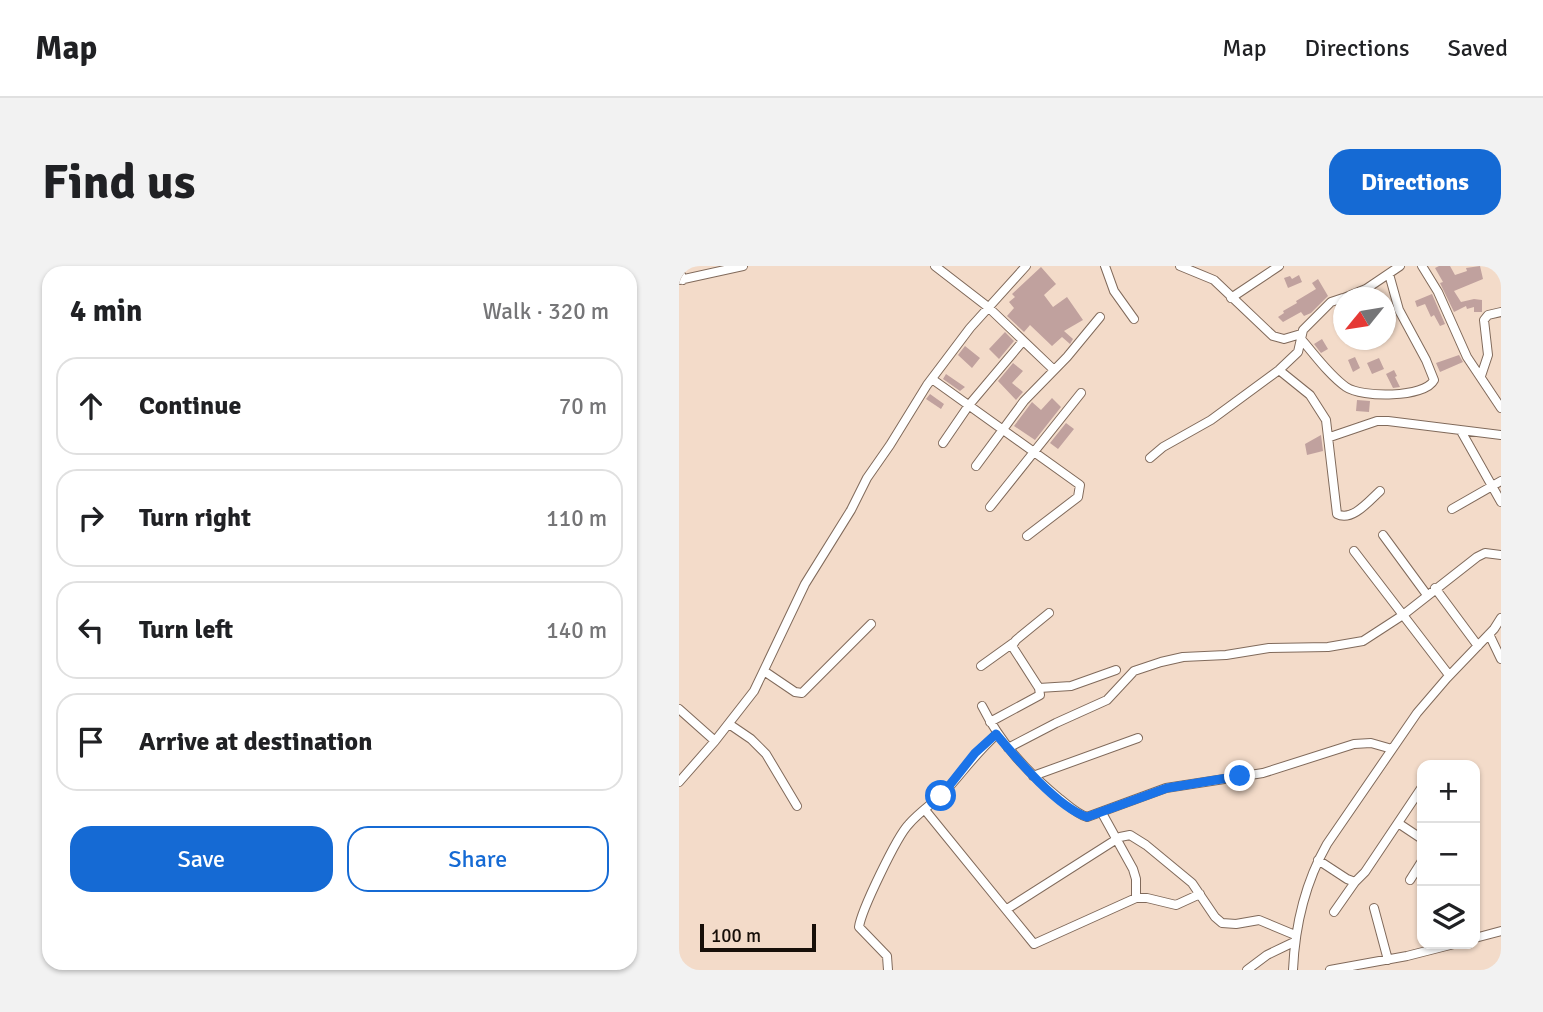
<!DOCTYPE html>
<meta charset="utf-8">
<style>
:root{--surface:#fff;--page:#f2f2f2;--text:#202124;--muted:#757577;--line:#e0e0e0;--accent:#156ad4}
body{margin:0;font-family:Signika,sans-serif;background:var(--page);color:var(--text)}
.controls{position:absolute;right:21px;bottom:21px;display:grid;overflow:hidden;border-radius:14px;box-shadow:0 2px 5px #0004}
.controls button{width:63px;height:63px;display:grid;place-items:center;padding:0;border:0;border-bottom:2px solid var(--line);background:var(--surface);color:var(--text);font:35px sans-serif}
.compass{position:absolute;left:654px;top:21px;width:63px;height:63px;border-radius:50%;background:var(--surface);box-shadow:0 2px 5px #0004;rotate:240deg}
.scale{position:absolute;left:21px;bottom:18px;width:116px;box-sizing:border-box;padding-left:7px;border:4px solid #170f09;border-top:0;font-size:19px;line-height:24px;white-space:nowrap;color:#170f09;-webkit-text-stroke:5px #f3dbc9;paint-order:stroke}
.stop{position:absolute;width:21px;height:21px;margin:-16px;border:5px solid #1a73e8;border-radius:50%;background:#fff}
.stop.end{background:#1a73e8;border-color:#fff;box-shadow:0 2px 7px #0008}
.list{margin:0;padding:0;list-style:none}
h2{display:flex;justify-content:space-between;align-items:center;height:91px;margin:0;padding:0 28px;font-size:30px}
h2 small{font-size:23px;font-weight:400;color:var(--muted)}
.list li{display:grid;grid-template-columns:46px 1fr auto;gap:21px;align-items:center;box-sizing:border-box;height:98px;margin:0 14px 14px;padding:0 14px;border:2px solid var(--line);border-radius:21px}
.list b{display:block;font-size:26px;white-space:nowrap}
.list em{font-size:23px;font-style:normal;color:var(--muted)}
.actions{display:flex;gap:14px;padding:21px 28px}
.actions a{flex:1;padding:16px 0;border:2px solid var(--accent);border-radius:21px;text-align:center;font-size:24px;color:var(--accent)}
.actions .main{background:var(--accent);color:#fff}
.icon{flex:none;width:38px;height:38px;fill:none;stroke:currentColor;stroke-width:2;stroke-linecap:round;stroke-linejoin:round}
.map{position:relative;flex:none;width:822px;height:704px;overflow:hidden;border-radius:21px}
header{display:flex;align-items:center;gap:42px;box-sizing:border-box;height:98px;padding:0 35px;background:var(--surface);border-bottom:2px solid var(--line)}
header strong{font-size:33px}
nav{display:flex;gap:38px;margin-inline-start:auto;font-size:24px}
.intro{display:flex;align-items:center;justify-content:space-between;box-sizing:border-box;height:168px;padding:0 42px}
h1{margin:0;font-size:49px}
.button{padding:18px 32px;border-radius:21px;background:var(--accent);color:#fff;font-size:24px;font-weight:700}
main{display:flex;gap:42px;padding:0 42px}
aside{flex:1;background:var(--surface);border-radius:21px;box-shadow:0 2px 5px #0004}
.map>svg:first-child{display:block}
.building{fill:#c0a19e}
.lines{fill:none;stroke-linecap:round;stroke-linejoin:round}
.street-casing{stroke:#806a5b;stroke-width:10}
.street{stroke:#fff;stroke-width:8}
.route{stroke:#1a73e8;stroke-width:9}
</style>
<header>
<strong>Map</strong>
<nav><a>Map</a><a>Directions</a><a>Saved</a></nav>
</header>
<div class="intro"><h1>Find us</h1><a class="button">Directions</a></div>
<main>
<aside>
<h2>4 min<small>Walk · 320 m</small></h2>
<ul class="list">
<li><svg class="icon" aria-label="ahead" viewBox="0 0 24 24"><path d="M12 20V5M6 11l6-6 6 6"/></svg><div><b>Continue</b></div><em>70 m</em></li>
<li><svg class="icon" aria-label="right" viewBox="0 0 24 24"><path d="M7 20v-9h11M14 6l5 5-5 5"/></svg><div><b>Turn right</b></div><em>110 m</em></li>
<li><svg class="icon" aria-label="left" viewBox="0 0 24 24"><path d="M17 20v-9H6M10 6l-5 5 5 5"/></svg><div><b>Turn left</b></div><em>140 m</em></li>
<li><svg class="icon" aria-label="arrive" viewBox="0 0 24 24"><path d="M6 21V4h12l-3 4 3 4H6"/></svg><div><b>Arrive at destination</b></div></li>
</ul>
<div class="actions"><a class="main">Save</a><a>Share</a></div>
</aside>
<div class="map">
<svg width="822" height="704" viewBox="0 0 822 704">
<rect width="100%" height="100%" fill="#f3dbc9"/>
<path class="building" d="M760,0H771L776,9L788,5L787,2L801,0L804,13L775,25L782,36L795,33L803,34V46H795V41L788,43L787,40L775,46L761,17L764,16L756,2Z
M362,1L377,18L365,29L374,41L388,31L404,54L385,65L394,73L391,78L383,71L373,80L351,59L345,66L328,50L335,42L330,36L336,31L333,28Z
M620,9L623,16L609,22L605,12L611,10L613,13Z
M639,13L649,30L632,47L625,50L622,46L604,56L599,51L605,47L604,45L618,37L617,35L637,23L633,17Z
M753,28L766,58L761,60L755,49L752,51L746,38L738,41L736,35Z
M326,66L335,75L320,93L310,83Z
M643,73L649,83L642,87L635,78Z
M286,80L301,92L293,102L279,89Z
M780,89L784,96L761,106L757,97Z
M676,91L681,102L674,106L669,94Z
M700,92L705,103L693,108L688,97Z
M334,97L344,105L333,117L344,126L337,134L319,115Z
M715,104L718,110L716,111L721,121L714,122L707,108Z
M267,108L286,121L281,125L264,113Z
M251,128L265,138L262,143L247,133Z
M373,132L382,141L356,174L335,160L353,136L362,144Z
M678,134L691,135L690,146L677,145Z
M387,157L395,163L379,183L371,177Z
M642,169L644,185L628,189L626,178Z"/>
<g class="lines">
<g class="street-casing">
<path id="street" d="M256,0L309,41L375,104
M426,0L435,25L455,53
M501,0L535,14L594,70L605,73L622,68
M743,0L759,26L788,91L822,142
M0,4L4,14
M0,14L64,0
M552,32L600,0
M665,32L687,23L721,0
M622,73C636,89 650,109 667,121C683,132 746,132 755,114L747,94L720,44L710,8
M600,104L631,129L647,154L658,248C673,256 690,235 701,225
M802,110L809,89L805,54L809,49L822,46
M253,113L401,219L399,231L348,270
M782,165L822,236
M651,171L698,155H709L822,169
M264,177L290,139L344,75
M471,192L484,181L532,154L600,104L619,86L624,64L652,36L664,32
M297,200L345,135L388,91L421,51
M311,241L402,127
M773,243L822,215
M704,269L748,329
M675,285L770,409
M756,322L799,380
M810,368L822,393
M302,400L334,377
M85,405L116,426L123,427L192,358
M360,422L392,420L437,404
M303,440C322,478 348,506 381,533C390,540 398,548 408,551L487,522L584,507L675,478L692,477L713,483
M0,443L36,475
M311,456L361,429L360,422L333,380L337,374L370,347
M50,458L72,473L87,488L118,540
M329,482L377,457L428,434L455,405L482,396L504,391L547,389L590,382L649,381L684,375L724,349L798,291L806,287L822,289
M354,510L459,472
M0,516L36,475L75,425L126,318L172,244L188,212L211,179L248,119L291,62L347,0
M246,544L355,678L457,632H468L497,639L521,628
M423,547L454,603L457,613V632
M719,557L743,573
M639,594L668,613L676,616L686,606L743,521
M731,614L743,595
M695,642L709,694
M328,643L441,571L451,569L467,579L513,617L536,651L543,657L557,658L580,654L616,669
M655,646L676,616
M796,672L822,665
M209,704L208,690L180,661C182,645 218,570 230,558C242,544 258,535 270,521C286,503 299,485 318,468
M568,704L588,689L615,676
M614,704C616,659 626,617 648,578L738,447L768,412L815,363L822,352
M651,704L728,690L775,678"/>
</g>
<use href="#street" class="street"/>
</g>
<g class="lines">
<path class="route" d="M262,530L296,487L317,468C338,493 378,541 408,551L488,522L561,510"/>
</g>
</svg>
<div class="controls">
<button>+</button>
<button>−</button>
<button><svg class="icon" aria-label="layers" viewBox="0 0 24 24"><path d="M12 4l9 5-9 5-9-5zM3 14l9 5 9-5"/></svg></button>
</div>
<svg class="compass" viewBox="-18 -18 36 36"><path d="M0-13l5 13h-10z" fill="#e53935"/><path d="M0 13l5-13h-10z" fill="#757577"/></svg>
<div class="scale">100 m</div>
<div class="stop" style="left:262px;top:530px"></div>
<div class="stop end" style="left:561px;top:510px"></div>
</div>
</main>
